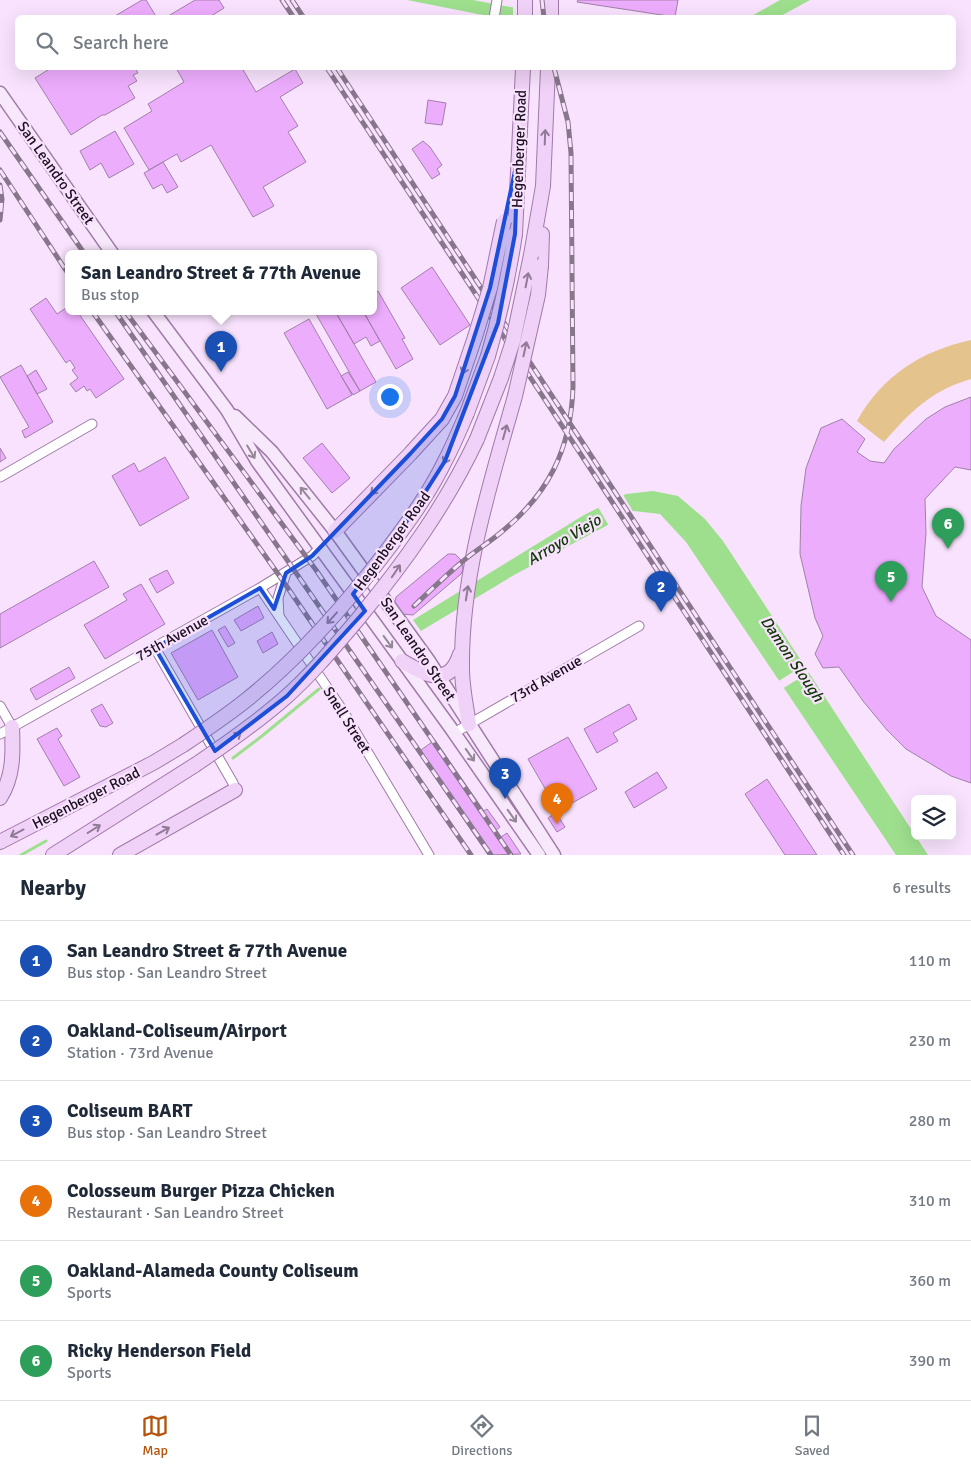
<!DOCTYPE html>
<meta charset="utf-8">
<style>
:root{--surface:#fff;--page:#f2f2f3;--text:#1f2937;--muted:#747a83;--line:#e0e1e3;--accent:#b45309}
body{margin:0;font-family:Signika,sans-serif;background:var(--page);color:var(--text)}
.controls{position:absolute;right:15px;bottom:15px;display:grid;overflow:hidden;border-radius:8px;box-shadow:0 5px 20px #0002}
.controls button{width:45px;height:45px;display:grid;place-items:center;padding:0;border:0;border-bottom:1px solid var(--line);background:var(--surface);color:var(--text);font:25px sans-serif}
.you{position:absolute;left:389px;top:396px;width:18px;height:18px;margin:-12px;border:4px solid #fff;border-radius:50%;background:#1a73e8;box-shadow:0 0 0 8px #1a73e833}
.badge{display:grid;place-items:center;width:32px;height:32px;border-radius:50%;background:var(--accent);color:#fff;font-size:16px;font-weight:700}
.pin{position:absolute;translate:-50% -41px;filter:drop-shadow(0 1px 2px #0008)}
.pin::after{content:'';position:absolute;top:26px;width:18px;height:15px;background:inherit;clip-path:polygon(0 0,100% 0,50% 100%)}
.popup{position:absolute;left:65px;top:250px;width:312px;height:65px;box-sizing:border-box;display:grid;place-content:center;border-radius:8px;background:var(--surface);filter:drop-shadow(0 1px 4px #0005);font-size:16px;white-space:nowrap;color:var(--muted)}
.popup b{font-size:19px;color:var(--text)}
.popup::after{content:'';position:absolute;left:50%;top:100%;margin-left:-10px;border:10px solid transparent;border-top-color:var(--surface)}
.list{margin:0;padding:0;list-style:none}
h2{display:flex;justify-content:space-between;align-items:center;height:65px;margin:0;padding:0 20px;font-size:21px}
h2 small{font-size:16px;font-weight:400;color:var(--muted)}
.list li{display:grid;grid-template-columns:32px 1fr auto;gap:15px;align-items:center;box-sizing:border-box;height:80px;padding:0 20px;border-top:1px solid var(--line)}
.list b{display:block;font-size:19px;white-space:nowrap}
.list p{margin:0;font-size:16px;white-space:nowrap;color:var(--muted)}
.list em{font-size:16px;font-style:normal;color:var(--muted)}
.icon{flex:none;width:28px;height:28px;fill:none;stroke:currentColor;stroke-width:2;stroke-linecap:round;stroke-linejoin:round}
.map{position:relative;flex:none;width:971px;height:855px;overflow:hidden}
.search{position:absolute;background:var(--surface);box-shadow:0 5px 20px #0002;left:15px;right:15px;top:15px;height:55px;display:flex;align-items:center;gap:12px;box-sizing:border-box;padding:0 18px;border-radius:8px;color:var(--muted);font-size:19px}
.sheet{height:545px;background:var(--surface)}
nav{display:flex;justify-content:space-around;align-items:center;box-sizing:border-box;height:70px;border-top:1px solid var(--line);background:var(--surface);font-size:14px;color:var(--muted)}
nav a{display:grid;justify-items:center;gap:2px}
nav .on{color:var(--accent)}
.map>svg:first-child{display:block}
.green{fill:#e4c38d}
.water{fill:#9edf8e}
.pier{fill:#f8e2fd}
.lines{fill:none;stroke-linecap:round;stroke-linejoin:round}
.stream{stroke:#9edf8e;stroke-width:3}
.building{fill:#edadfd;stroke:#a180a9}
.minor-casing{stroke:#9e7ca6;stroke-width:11}
.secondary-casing{stroke:#9e7ca6;stroke-width:15}
.primary-casing{stroke:#a07aa8;stroke-width:16}
.minor{stroke:#fff;stroke-width:9}
.secondary{stroke:#f8e8fb;stroke-width:12}
.primary{stroke:#f0d1f7;stroke-width:14}
.rail-casing{stroke:#88778c;stroke-width:5}
.rail{stroke:#f8e2fd;stroke-width:3;stroke-dasharray:9;stroke-linecap:butt}
.primary-bridge-casing{stroke:#a07aa8;stroke-width:16;stroke-linecap:butt}
.primary-bridge{stroke:#f0d1f7;stroke-width:14}
.oneway{stroke:#917a96}
.oneway2{stroke:#958798}
.marked{fill:#1d4ed8;fill-opacity:0.2;stroke:#1d4ed8;stroke-width:4;stroke-linejoin:round}
.labels{text-anchor:middle;dominant-baseline:central;stroke-width:4.5;stroke-linejoin:round;paint-order:stroke}
.street-label{font-size:15px;fill:#1d1020;stroke:#f8e2fd}
.water-label{font-size:16px;font-style:italic;fill:#0e3801;stroke:#f8e2fd}
</style>
<div class="map">
<svg width="971" height="855" viewBox="0 0 971 855">
<rect width="100%" height="100%" fill="#f8e2fd"/>
<path class="green" d="M971,340V379C932,390 910,412 884,442L857,421C882,376 921,351 971,340Z"/>
<path class="water" d="M407,0H473L564,17H493Z
M780,0H810L779,17H750Z
M653,491L678,496L705,519L723,541L928,855H896L686,542L660,514L634,511L514,575L421,631L413,620L584,515L626,494Z"/>
<path class="pier" d="M513,5L564,15L566,18L513,17Z
M622,493L634,513L609,526L598,507Z
M806,664L811,671L782,689L777,682Z"/>
<g class="lines">
<path class="stream" d="M233,758L262,736L319,689
M21,855L46,841"/>
</g>
<path class="building" d="M142,0H146L157,18H116L115,16Z
M195,0H219L224,8L208,18H165Z
M578,0H678L675,17L577,2Z
M51,68H135L138,73L133,75L137,81L128,86L135,98L105,115H102L71,135L35,78Z
M176,68H242L256,92L295,69L303,83L280,97L298,126L288,132L306,162L263,187L274,206L253,217L211,145L181,162L177,154L149,170L124,128L152,111L148,104L184,82Z
M428,100L446,103L442,125L425,123Z
M115,131L134,164L109,178L101,163L90,170L80,151Z
M423,141L430,147L442,165L437,169L440,174L432,179L412,149Z
M163,162L178,187L167,193L162,184L153,189L144,173Z
M432,267L470,325L440,345L401,288Z
M378,291L405,338L402,339L413,359L396,369L363,311H374V294Z
M46,298L57,314L69,306V311H77L124,379L96,398L90,389L87,391L84,386L76,392L70,384L78,378L72,370L75,368L70,360L66,363L30,309Z
M322,311H335L376,382L360,391L316,314Z
M335,311H363L380,341L371,346L366,337L354,344Z
M309,319L352,395L327,409L284,333Z
M21,365L53,422L25,438L22,431L29,427L0,377Z
M36,370L47,389L37,394L27,376Z
M348,372L360,391L353,395L341,376Z
M971,397V470L955,467L925,499L926,533L922,587L936,616L971,640V783L951,776L906,749L887,730L863,701L839,667L823,668L815,654L823,636L815,618L800,554L801,506L806,468L821,428L842,419L865,439L857,452L870,461L884,463L894,449L926,419L945,407Z
M322,443L350,478L332,493L303,458Z
M0,448L6,458L0,462Z
M165,457L189,498L140,526L112,476L134,463L139,472Z
M448,554H455L462,561L463,570L461,574L413,615L401,614L394,605L396,597Z
M94,561L109,587L0,648V614Z
M167,570L174,583L157,593L149,579Z
M141,584L165,624L105,659L84,625L127,600L123,594Z
M258,606L264,618L241,631L234,620Z
M225,626L235,643L228,647L218,630Z
M212,630L238,677L198,700L171,653Z
M272,632L278,644L263,653L257,641Z
M69,667L75,678L36,700L30,689Z
M102,704L113,723L106,727L100,726L91,710Z
M629,704L637,719L613,733L618,741L597,753L584,729Z
M57,728L62,736L58,739L80,777L64,786L37,739Z
M568,737L597,789L558,811L528,759Z
M435,740L484,811L487,809L500,827L496,830L501,837L507,833L521,854L488,855L418,752Z
M657,772L667,788L634,808L625,792Z
M767,779L817,855H785L745,794Z
M556,813L565,827L557,832L548,818Z"/>
<g class="lines">
<g class="minor-casing">
<path id="minor" d="M494,18L497,0
M0,477L92,424
M260,588L343,711L429,855
M279,616L278,598L286,573
M155,648L233,783L235,790
M0,706L12,727
M454,733L639,626
M0,734L260,588L312,556L320,548"/>
</g>
<g class="secondary-casing">
<path id="secondary" d="M0,93L112,253
M153,311L227,410L257,461L450,727L539,855
M235,416L272,452L335,531L429,661L554,855"/>
</g>
<g class="primary-casing">
<path id="primary" d="M525,18V0
M551,18V0
M515,234L523,68
M531,255L543,186L548,68
M541,266L542,234
M467,413L488,356
M477,439L501,378
M335,531L410,454L442,419L455,396L475,337
M402,661C424,674 449,689 460,654
M469,724C466,706 462,687 462,668C461,574 490,485 515,396
M0,798C14,776 13,752 12,727
M0,842L153,763L183,745
M53,855L195,765
M120,855L235,790"/>
</g>
<use href="#minor" class="minor"/>
<use href="#secondary" class="secondary"/>
<use href="#primary" class="primary"/>
<g class="rail-casing">
<path id="rail" d="M282,0L294,18
M292,0L304,18
M542,0L544,18
M327,68L844,855
M337,68L853,855
M0,132L84,253
M0,170L69,275
M0,185L2,199L0,220
M92,311L283,581L471,855
M115,311L491,855
M125,311L316,570L511,855
M414,606C430,591 445,576 462,562C473,552 487,544 499,534C548,495 571,450 573,387L571,153L568,122L554,68"/>
</g>
<use href="#rail" class="rail"/>
<g class="primary-bridge-casing">
<path id="primary-bridge" d="M475,337L490,288L504,221
M488,356C500,315 509,275 515,234
M501,378L513,341L531,255
M515,396L538,295L541,266
M183,745C204,731 225,717 245,701C298,659 344,607 385,553C407,524 429,494 445,461C453,446 460,429 467,413
M195,765C226,744 258,722 286,697C313,673 335,646 358,619C404,563 446,505 477,439"/>
</g>
<use href="#primary-bridge" class="primary-bridge"/>
</g>
<defs><path id="oneway-shaft" d="M-6 0H5M1.5-3L5.5 0L1.5 3" fill="none" stroke-width="1.6" stroke-linecap="round" stroke-linejoin="round" transform="scale(1.25)"/></defs>
<g class="oneway">
<use href="#oneway-shaft" transform="translate(545 137) rotate(-88)"/>
<use href="#oneway-shaft" transform="translate(527 280) rotate(-79)"/>
<use href="#oneway-shaft" transform="translate(525 349) rotate(-78)"/>
<use href="#oneway-shaft" transform="translate(465 367) rotate(109)"/>
<use href="#oneway-shaft" transform="translate(505 432) rotate(-74)"/>
<use href="#oneway-shaft" transform="translate(447 457) rotate(116)"/>
<use href="#oneway-shaft" transform="translate(376 489) rotate(135)"/>
<use href="#oneway-shaft" transform="translate(396 571) rotate(-56)"/>
<use href="#oneway-shaft" transform="translate(467 593) rotate(-81)"/>
<use href="#oneway-shaft" transform="translate(332 618) rotate(132)"/>
<use href="#oneway-shaft" transform="translate(235 737) rotate(-37)"/>
<use href="#oneway-shaft" transform="translate(94 829) rotate(-32)"/>
<use href="#oneway-shaft" transform="translate(163 831) rotate(-29)"/>
<use href="#oneway-shaft" transform="translate(17 833) rotate(152)"/>
</g>
<g class="oneway2">
<use href="#oneway-shaft" transform="translate(251 452) rotate(59)"/>
<use href="#oneway-shaft" transform="translate(305 493) rotate(-129)"/>
<use href="#oneway-shaft" transform="translate(388 642) rotate(54)"/>
<use href="#oneway-shaft" transform="translate(470 755) rotate(55)"/>
<use href="#oneway-shaft" transform="translate(512 816) rotate(55)"/>
</g>
<path class="marked" d="M518,157L515,234L498,323L445,461L396,538L353,594L365,611L287,696L215,751L155,648L260,588L274,609L286,573L312,556L410,454L442,419L455,396L490,288Z"/>
<g class="labels">
<g class="street-label">
<text transform="translate(519 149) rotate(-88)">Hegenberger Road</text>
<text transform="translate(56 173) rotate(55)">San Leandro Street</text>
<text transform="translate(392 541) rotate(-54)">Hegenberger Road</text>
<text transform="translate(172 638) rotate(-29)">75th Avenue</text>
<text transform="translate(418 649) rotate(56)">San Leandro Street</text>
<text transform="translate(546 679) rotate(-30)">73rd Avenue</text>
<text transform="translate(347 720) rotate(58)">Snell Street</text>
<text transform="translate(86 798) rotate(-27)">Hegenberger Road</text>
</g>
<g class="water-label">
<text transform="translate(564 540) rotate(-31)">Arroyo Viejo</text>
<text transform="translate(792 659) rotate(56)">Damon Slough</text>
</g>
</g>
</svg>
<div class="controls">
<button><svg class="icon" aria-label="layers" viewBox="0 0 24 24"><path d="M12 4l9 5-9 5-9-5zM3 14l9 5 9-5"/></svg></button>
</div>
<div class="you"></div>
<div class="pin badge" style="left:221px;top:372px;background:#1a4fb4">1</div>
<div class="popup"><b>San Leandro Street &amp; 77th Avenue</b>Bus stop</div>
<div class="pin badge" style="left:661px;top:612px;background:#1a4fb4">2</div>
<div class="pin badge" style="left:505px;top:799px;background:#1a4fb4">3</div>
<div class="pin badge" style="left:557px;top:824px;background:#e8710a">4</div>
<div class="pin badge" style="left:891px;top:602px;background:#2e9e5b">5</div>
<div class="pin badge" style="left:948px;top:549px;background:#2e9e5b">6</div>
<div class="search"><svg class="icon" aria-label="search" viewBox="0 0 24 24"><circle cx="10" cy="10" r="6"/><path d="M15 15l6 6"/></svg>Search here</div>
</div>
<section class="sheet">
<h2>Nearby<small>6 results</small></h2>
<ul class="list">
<li><span class="badge" style="background:#1a4fb4">1</span><div><b>San Leandro Street &amp; 77th Avenue</b><p>Bus stop · San Leandro Street</p></div><em>110 m</em></li>
<li><span class="badge" style="background:#1a4fb4">2</span><div><b>Oakland-Coliseum/Airport</b><p>Station · 73rd Avenue</p></div><em>230 m</em></li>
<li><span class="badge" style="background:#1a4fb4">3</span><div><b>Coliseum BART</b><p>Bus stop · San Leandro Street</p></div><em>280 m</em></li>
<li><span class="badge" style="background:#e8710a">4</span><div><b>Colosseum Burger Pizza Chicken</b><p>Restaurant · San Leandro Street</p></div><em>310 m</em></li>
<li><span class="badge" style="background:#2e9e5b">5</span><div><b>Oakland-Alameda County Coliseum</b><p>Sports</p></div><em>360 m</em></li>
<li><span class="badge" style="background:#2e9e5b">6</span><div><b>Ricky Henderson Field</b><p>Sports</p></div><em>390 m</em></li>
</ul>
</section>
<nav>
<a class="on"><svg class="icon" aria-label="map" viewBox="0 0 24 24"><path d="M3 6l6-2 6 2 6-2v14l-6 2-6-2-6 2zM9 4v14M15 6v14"/></svg>Map</a>
<a><svg class="icon" aria-label="directions" viewBox="0 0 24 24"><path d="M12 3l9 9-9 9-9-9zM9 14v-3h6M13 9l2 2-2 2"/></svg>Directions</a>
<a><svg class="icon" aria-label="saved" viewBox="0 0 24 24"><path d="M7 4h10v16l-5-4-5 4z"/></svg>Saved</a>
</nav>
